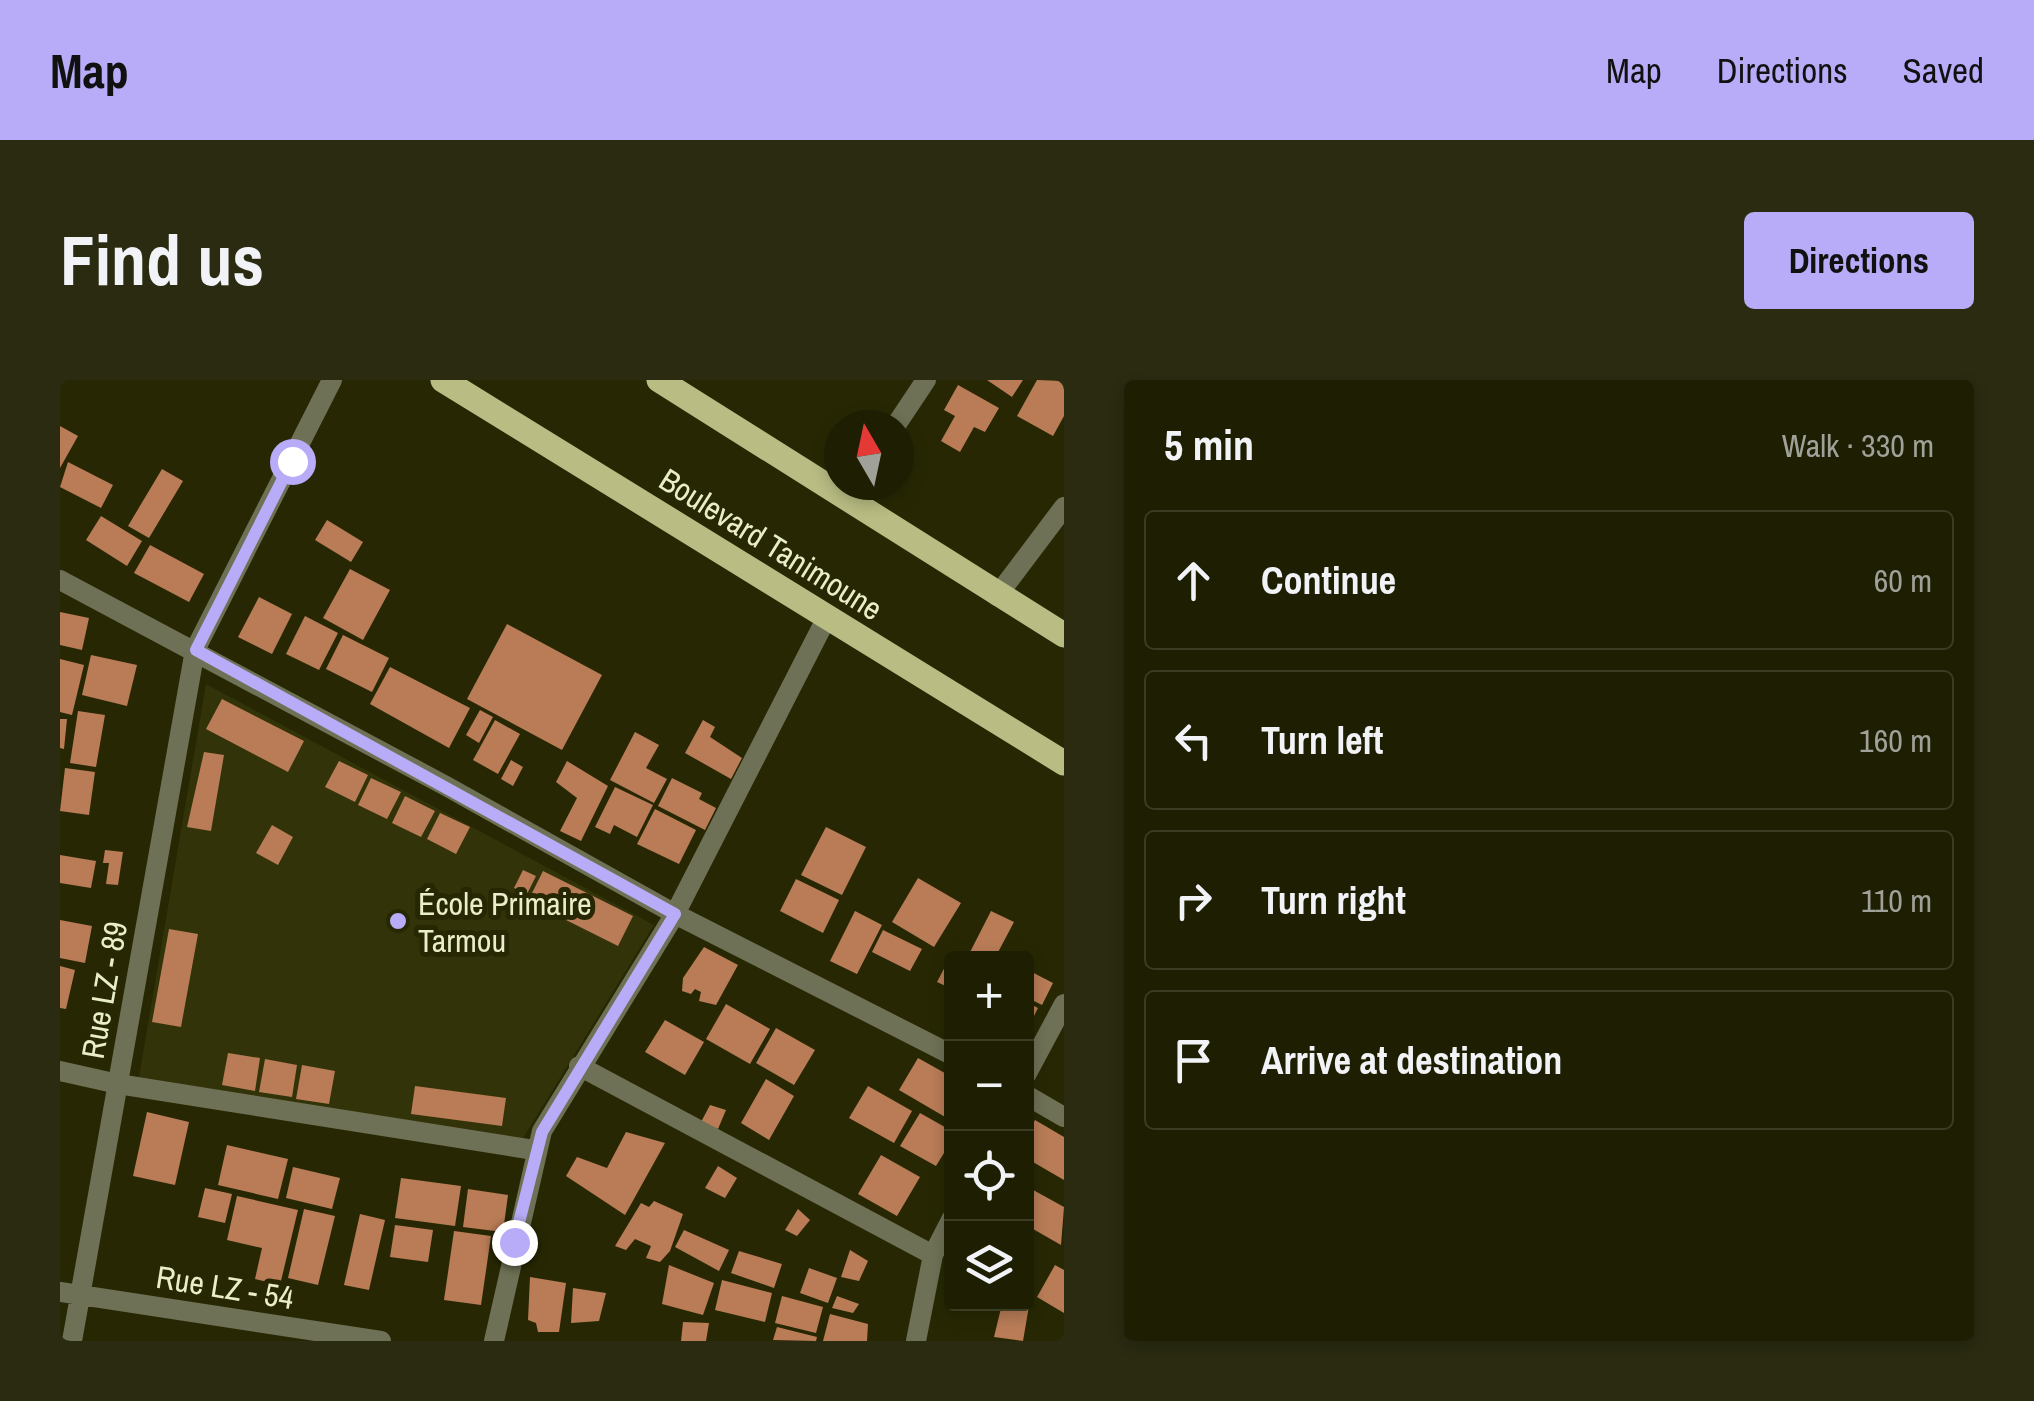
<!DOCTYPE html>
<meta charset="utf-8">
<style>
:root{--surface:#1d1e02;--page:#2a2b11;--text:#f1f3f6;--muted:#a0a299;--line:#3b3c24;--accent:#b8abf7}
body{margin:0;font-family:"Archivo Narrow",sans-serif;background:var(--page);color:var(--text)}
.controls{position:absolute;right:30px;bottom:30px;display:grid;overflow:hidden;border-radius:10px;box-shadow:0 5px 15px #0003}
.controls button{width:90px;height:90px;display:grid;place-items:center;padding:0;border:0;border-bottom:2px solid var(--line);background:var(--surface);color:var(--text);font:50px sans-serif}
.compass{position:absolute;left:764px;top:30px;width:90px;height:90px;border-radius:50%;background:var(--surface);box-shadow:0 5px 15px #0003;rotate:351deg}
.stop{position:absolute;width:30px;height:30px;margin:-22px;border:8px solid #b8abf7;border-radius:50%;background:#fff}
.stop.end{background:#b8abf7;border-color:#fff;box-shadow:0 2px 10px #0008}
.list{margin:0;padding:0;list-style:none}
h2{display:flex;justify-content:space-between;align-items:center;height:130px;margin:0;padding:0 40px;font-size:42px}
h2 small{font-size:32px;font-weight:400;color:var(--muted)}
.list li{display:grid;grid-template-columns:65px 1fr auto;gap:30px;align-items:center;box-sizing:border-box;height:140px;margin:0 20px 20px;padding:0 20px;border:2px solid var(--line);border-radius:10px}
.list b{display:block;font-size:38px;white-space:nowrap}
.list em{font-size:32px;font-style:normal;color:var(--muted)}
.icon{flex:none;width:55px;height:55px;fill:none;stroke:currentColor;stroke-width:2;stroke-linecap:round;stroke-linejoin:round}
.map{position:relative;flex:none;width:1004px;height:961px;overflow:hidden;border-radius:10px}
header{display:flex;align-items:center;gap:60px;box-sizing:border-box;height:140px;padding:0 50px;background:var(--accent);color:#111}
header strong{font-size:48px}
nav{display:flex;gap:55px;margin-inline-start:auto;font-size:35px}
.intro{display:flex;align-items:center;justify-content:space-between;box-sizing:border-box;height:240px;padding:0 60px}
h1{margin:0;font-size:70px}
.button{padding:25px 45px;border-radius:10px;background:var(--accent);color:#111;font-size:35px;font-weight:700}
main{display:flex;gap:60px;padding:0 60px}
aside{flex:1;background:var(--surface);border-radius:10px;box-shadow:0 5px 15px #0003}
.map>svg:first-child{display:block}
.built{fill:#323308}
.building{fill:#b97c57}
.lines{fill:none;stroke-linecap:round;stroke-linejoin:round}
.street{stroke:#6f7156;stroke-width:20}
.primary{stroke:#b9bd83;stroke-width:25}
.route{stroke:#b8abf7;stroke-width:12}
.poi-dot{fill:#b8abf7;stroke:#272803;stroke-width:4}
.labels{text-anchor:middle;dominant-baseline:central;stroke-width:10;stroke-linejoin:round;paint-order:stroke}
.street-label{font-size:32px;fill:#e9edca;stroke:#272803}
.poi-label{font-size:32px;fill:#e9edca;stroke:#272803;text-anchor:start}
</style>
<header>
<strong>Map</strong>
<nav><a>Map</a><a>Directions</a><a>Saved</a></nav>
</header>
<div class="intro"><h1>Find us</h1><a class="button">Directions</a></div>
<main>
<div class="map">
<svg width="1004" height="961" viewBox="0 0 1004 961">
<rect width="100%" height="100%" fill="#272803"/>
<path class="built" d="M146,304L594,545L462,760L79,697Z"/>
<path class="building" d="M927,0H963L952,17Z
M977,0L1004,1V36L993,56L957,36Z
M898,5L939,28L925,52L914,47L900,72L881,61L895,36L884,30Z
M0,46L18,56L0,88Z
M8,82L53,105L41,128L0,107Z
M102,89L123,101L89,158L68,146Z
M41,136L82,161L67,186L26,160Z
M267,140L303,162L291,182L255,160Z
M90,165L144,194L129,222L74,193Z
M290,189L330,210L303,260L263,238Z
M199,217L232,234L212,274L178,257Z
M0,232L29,238L22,270L0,265Z
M245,236L278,253L259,290L226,274Z
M447,244L542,295L502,370L407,319Z
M283,255L329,278L312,312L266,289Z
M31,275L77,285L67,326L22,315Z
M0,279L24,285L12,335L0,332Z
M330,287L410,328L389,368L310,324Z
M162,319L244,361L228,392L146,349Z
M420,330L433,337L419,363L406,355Z
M18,331L45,335L36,387L10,383Z
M0,339H7L4,369L0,368Z
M435,340L460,354L438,394L413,380Z
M643,340L655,347L650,357L682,378L671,399L625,373Z
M575,352L599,365L586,388L607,399L594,423L550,400Z
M144,372L164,375L151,451L127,447Z
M451,380L463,387L453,406L441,399Z
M279,381L308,395L295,422L265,407Z
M507,381L548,406L521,461L500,451L517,418L496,402Z
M5,388L35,392L29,435L0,431Z
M311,398L341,412L327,439L298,425Z
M612,398L642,413L639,419L656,428L645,450L598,426Z
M555,407L593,425L577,457L554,445L550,454L535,447Z
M345,416L375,431L361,457L332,443Z
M595,429L636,450L619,484L577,464Z
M380,433L410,447L396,474L367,459Z
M212,445L233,457L218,485L196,473Z
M766,447L806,467L782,515L741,495Z
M45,470L63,472L58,505L46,504L49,483H43Z
M0,475L36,481L31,508L0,503Z
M463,490L476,496L467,514L454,508Z
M483,491L573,536L558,566L468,521Z
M858,498L901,523L874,567L832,542Z
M736,499L779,520L763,553L720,531Z
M795,531L822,545L797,594L770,581Z
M931,531L954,542L935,578H907Z
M0,540L32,546L25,583L0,578Z
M109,549L138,554L121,647L92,642Z
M823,550L862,569L850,591L812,572Z
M644,567L678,585L656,625L639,621L641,612L635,609L631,614L622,611L623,598Z
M888,581L892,583V609L877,602Z
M0,586L15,590L6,629L0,628Z
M966,589L993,603L982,625L966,617Z
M966,622L978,628L966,652Z
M666,624L710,649L690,684L646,659Z
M605,640L644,662L625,695L585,672Z
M716,648L755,670L734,705L696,683Z
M168,673L200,678L195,711L162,705Z
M858,678L892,697V741L839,710Z
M205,679L237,685L232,717L199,712Z
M242,685L275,691L269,724L236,719Z
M706,699L734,716L709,760L681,743Z
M355,706L446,718L442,746L351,734Z
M808,706L852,731L834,763L789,738Z
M650,725L666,730L658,749L641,742Z
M87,732L129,742L115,805L73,796Z
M860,733L892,751V760L876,786L840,766Z
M975,740L1004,757V800L966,778V755Z
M566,752L605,763L565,835L506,796L517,777L547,788Z
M167,765L228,779L218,819L158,805Z
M821,775L860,797L837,836L798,814Z
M658,786L677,798L665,818L645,808Z
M233,787L280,798L272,829L226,818Z
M341,798L401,806L395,846L335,838Z
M966,806L1004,827L1001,865L966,845Z
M145,808L172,814L165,843L138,837Z
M408,809L448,815L443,852L403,847Z
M177,816L238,830L220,905L195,899L202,868L167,860Z
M594,821L623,834L610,871L600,882L586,878L591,866L575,859L566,870L555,866L581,823L589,827Z
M244,829L275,836L258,905L228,898Z
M738,829L750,840L737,856L725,850Z
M300,834L325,840L309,910L284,905Z
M335,845L373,850L368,882L330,877Z
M624,850L669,870L659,891L615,867Z
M394,851L431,856L421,925L384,920Z
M790,870L808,881L799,901L781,897Z
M679,871L722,884L714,908L671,893Z
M609,885L654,903L643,935L602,924Z
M995,885L1004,890V933L977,917Z
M749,888L777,898L768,923L740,913Z
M470,897L506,903L499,952H478L476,943L468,940Z
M662,900L712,913L705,942L655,930Z
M513,908L546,913L539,941L511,943Z
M722,916L763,927L756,953L715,943Z
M777,916L799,924L793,933L772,928Z
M942,924L969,926L963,961L934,957Z
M770,934L808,944L807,961H763Z
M623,942L649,943L646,961H621Z
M717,947L757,957L756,961L713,960Z"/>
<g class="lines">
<path class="street" d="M836,45L866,0
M0,200L386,406L615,534L892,675
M937,216L1004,127
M519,686L873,875
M0,691L58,704L474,770
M966,695L1004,624
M966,715L1004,737
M0,912L321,961
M12,961L135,270L272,0
M434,961L482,751L615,534L767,237
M856,961L873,875L892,838"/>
<path class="primary" d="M383,0L1004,383
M599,0L1004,255"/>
</g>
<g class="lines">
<path class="route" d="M232,81L136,270L615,534L482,752L454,862"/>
</g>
<circle class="poi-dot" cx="338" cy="541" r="10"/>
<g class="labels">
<g class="street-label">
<text transform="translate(711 164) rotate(32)">Boulevard Tanimoune</text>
<text transform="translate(44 610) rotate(-80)">Rue LZ - 89</text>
<text transform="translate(165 907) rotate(9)">Rue LZ - 54</text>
</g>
<g class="poi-label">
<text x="358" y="523">École Primaire<tspan x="358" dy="37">Tarmou</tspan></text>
</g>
</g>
</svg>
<div class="controls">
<button>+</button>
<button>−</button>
<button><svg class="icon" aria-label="locate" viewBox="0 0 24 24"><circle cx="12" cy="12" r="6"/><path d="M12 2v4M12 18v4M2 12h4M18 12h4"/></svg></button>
<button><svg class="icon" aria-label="layers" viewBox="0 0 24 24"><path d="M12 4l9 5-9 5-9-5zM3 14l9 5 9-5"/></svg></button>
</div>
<svg class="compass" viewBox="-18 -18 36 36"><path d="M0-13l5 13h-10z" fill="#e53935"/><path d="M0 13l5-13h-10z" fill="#a0a299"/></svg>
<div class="stop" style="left:232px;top:81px"></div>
<div class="stop end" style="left:454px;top:862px"></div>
</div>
<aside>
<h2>5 min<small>Walk · 330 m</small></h2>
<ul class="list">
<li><svg class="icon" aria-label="ahead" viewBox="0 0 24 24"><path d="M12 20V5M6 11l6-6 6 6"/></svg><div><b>Continue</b></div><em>60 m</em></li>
<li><svg class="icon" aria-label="left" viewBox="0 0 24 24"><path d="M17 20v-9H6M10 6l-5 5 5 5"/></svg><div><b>Turn left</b></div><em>160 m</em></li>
<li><svg class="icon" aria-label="right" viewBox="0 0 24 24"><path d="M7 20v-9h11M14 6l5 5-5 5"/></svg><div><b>Turn right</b></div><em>110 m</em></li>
<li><svg class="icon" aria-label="arrive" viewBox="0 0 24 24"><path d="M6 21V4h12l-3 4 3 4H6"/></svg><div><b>Arrive at destination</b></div></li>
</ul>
</aside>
</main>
